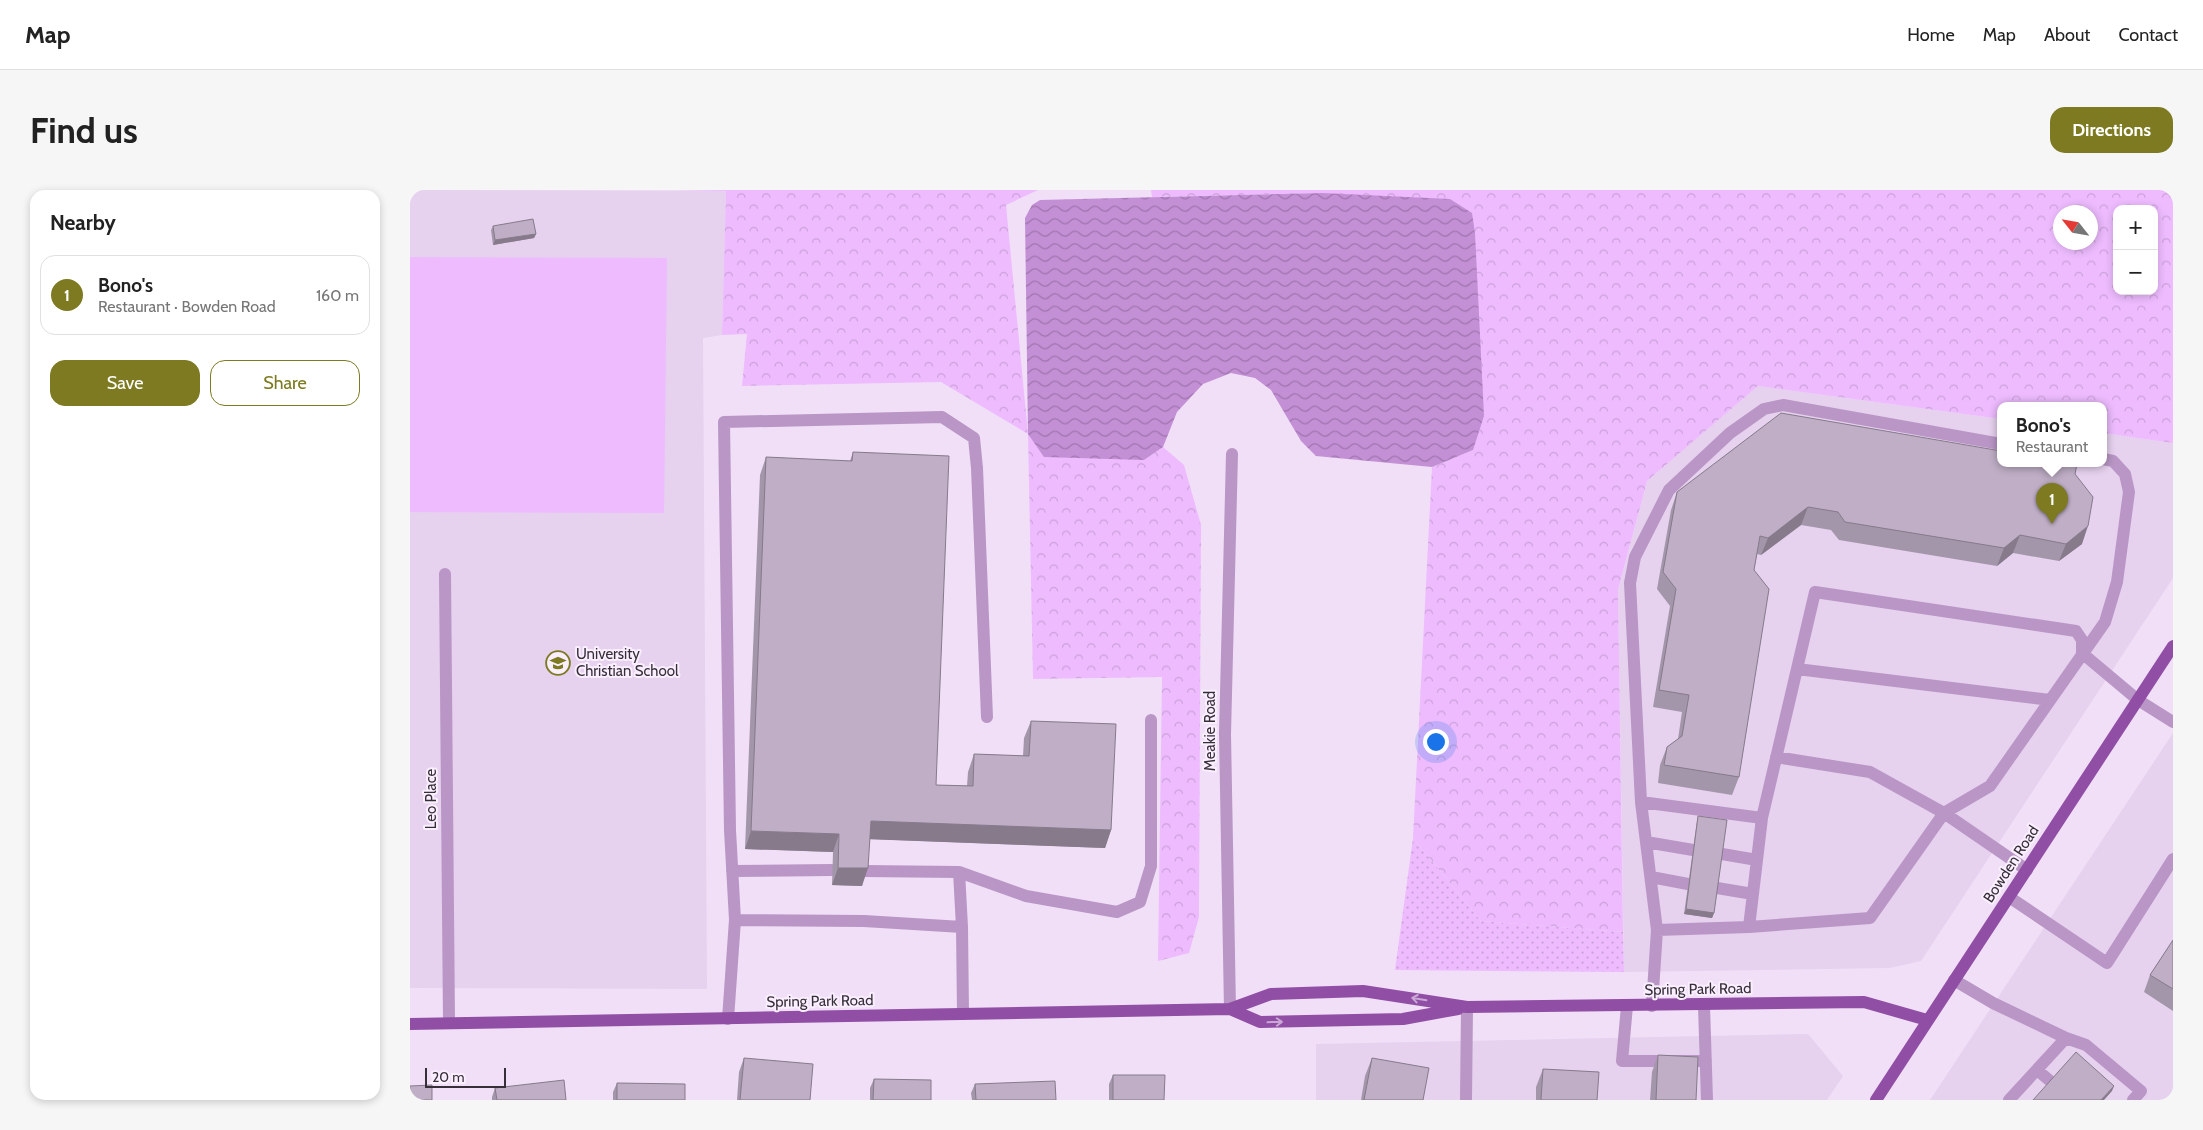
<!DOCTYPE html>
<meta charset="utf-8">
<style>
:root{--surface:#fff;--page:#f6f6f6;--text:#222;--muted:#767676;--line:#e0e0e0;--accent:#7d7a21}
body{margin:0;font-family:Cabin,sans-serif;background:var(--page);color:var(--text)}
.controls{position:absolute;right:15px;top:15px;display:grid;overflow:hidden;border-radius:10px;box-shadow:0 2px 8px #0003}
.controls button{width:45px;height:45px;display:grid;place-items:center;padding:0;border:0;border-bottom:1px solid var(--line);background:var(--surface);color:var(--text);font:25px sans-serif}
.compass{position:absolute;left:1643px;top:15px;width:45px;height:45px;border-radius:50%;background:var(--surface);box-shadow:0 2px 8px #0003;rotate:301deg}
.scale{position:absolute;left:15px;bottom:12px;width:81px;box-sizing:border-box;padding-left:5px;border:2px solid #362f38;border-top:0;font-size:14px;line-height:18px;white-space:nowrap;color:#362f38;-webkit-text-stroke:4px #faeffe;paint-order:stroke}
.you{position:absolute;left:1025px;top:551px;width:18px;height:18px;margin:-12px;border:4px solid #fff;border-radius:50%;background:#1a73e8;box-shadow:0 0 0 8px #1a73e833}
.badge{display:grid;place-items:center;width:32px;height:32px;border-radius:50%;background:var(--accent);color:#fff;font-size:16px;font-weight:700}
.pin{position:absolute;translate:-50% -41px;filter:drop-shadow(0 1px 2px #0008)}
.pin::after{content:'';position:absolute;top:26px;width:18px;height:15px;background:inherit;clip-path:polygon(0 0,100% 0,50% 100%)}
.popup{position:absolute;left:1587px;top:212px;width:110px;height:65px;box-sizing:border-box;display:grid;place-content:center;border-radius:10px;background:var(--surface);filter:drop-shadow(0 1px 4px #0005);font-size:16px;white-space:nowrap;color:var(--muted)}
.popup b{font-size:19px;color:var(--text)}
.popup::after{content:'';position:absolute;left:50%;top:100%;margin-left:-10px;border:10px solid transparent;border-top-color:var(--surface)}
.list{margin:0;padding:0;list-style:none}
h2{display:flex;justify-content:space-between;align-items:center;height:65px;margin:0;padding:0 20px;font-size:21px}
h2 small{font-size:16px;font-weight:400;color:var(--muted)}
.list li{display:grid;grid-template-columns:32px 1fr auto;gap:15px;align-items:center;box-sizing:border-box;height:80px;margin:0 10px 10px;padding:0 10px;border:1px solid var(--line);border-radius:15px}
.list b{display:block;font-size:19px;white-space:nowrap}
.list p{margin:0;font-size:16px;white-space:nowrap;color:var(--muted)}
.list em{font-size:16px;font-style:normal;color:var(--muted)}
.actions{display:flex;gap:10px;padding:15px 20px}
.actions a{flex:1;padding:11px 0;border:1px solid var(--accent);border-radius:15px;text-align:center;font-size:18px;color:var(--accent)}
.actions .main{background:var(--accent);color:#fff}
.map{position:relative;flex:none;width:1763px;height:910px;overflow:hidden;border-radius:15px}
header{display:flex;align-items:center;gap:30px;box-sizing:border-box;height:70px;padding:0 25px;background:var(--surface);border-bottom:1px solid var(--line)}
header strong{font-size:24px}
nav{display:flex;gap:28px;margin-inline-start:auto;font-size:18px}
.intro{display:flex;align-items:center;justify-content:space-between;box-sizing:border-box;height:120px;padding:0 30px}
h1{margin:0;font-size:35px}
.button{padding:12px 22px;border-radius:15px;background:var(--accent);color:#fff;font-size:18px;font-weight:700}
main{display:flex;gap:30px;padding:0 30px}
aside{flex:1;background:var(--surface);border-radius:15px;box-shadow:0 2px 8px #0003}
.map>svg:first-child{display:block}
.built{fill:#e6d1ee}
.grass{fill:url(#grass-dots)}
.forest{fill:url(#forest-crowns);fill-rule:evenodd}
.pitch{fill:#edbbfe}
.water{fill:url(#water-waves)}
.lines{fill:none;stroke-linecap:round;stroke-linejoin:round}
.minor{stroke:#b996c5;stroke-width:12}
.major{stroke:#904ea5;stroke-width:12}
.wall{fill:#a496aa}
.shaded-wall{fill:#867a8b}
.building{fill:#bfaec6;stroke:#867a8b}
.oneway{stroke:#caa7d6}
.labels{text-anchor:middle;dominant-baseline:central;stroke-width:4;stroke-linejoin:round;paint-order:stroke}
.poi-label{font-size:15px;fill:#362f38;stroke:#faeffe;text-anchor:start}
.street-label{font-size:15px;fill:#362f38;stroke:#faeffe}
</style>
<header>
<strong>Map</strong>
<nav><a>Home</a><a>Map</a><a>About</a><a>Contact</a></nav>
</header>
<div class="intro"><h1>Find us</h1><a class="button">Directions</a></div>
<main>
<aside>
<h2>Nearby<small></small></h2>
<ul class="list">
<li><span class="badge">1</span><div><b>Bono's</b><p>Restaurant · Bowden Road</p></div><em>160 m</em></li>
</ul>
<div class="actions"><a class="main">Save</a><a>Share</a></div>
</aside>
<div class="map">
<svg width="1763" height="910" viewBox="0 0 1763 910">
<defs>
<pattern id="grass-dots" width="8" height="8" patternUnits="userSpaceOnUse" patternTransform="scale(1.25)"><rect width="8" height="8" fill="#edbbfe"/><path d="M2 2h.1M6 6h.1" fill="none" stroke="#cca1da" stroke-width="1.8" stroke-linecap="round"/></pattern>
<pattern id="forest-crowns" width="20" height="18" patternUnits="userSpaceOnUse" patternTransform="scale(1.25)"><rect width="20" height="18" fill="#edbbfe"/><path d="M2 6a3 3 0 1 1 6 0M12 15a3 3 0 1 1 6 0" fill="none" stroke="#cca1da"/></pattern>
<pattern id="water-waves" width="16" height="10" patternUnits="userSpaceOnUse" patternTransform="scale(1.25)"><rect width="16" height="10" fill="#c38fd5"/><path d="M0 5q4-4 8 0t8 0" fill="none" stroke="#9f75ae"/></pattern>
</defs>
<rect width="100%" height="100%" fill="#f1dff7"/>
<path class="built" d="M0,0L316,1L312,145L293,148L297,799L0,798Z
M1348,196L1591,229V273H1693V243L1763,253V388L1511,771L1480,778L1214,782L1208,401L1237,291Z
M1763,543V910H1520Z
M1398,844L1433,886L1417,910H906V854Z"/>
<path class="grass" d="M1003,648L1071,731L1213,742L1214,782L985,780Z"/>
<path class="forest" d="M264,0H628L596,15L618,244L734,270L753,257L774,275L791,335L789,727L779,763L748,771L752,487L623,489L618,244L531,192L332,196L337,144L312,145L316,1Z
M741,0H1763V253L1693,243V215H1591V229L1348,196L1237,291L1208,400L1213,742L1071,731L1003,648L1022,277L1063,260L912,3L742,7ZM1707,19H1744V101H1707ZM1650,22H1680V52H1650Z"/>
<path class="pitch" d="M0,67L257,68L254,323L0,322Z"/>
<path class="water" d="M912,3L1040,9L1062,23L1065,43L1074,226L1063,260L1022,277L906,266L891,251L861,200L845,188L821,183L793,194L767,222L753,257L734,270L634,267L618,244L615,28L622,15L630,10Z"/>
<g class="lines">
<path class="minor" d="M35,384L39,833
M1387,479L1640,510
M1366,567L1460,582L1534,623L1580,596L1695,432L1707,392L1719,302L1715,284L1703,271L1693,269
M1231,612L1352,628
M1236,652L1283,660
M1312,664L1347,670
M1617,680L1534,623L1460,728L1339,737L1352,628L1405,402L1666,441L1672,450V463L1728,510L1763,532
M322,681L422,680
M453,681L549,682L616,706L707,722L730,712L741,676V530
M549,682L552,737
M1241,687L1278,694
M1307,698L1343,704
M1599,707L1697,773L1763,669
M325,730L320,640L314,232L532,227L564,248L567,278L577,527
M1247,740L1231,612L1220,393L1225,367L1259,300L1320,243L1354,219L1373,215L1591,254
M1544,790L1583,813L1656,848L1676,855L1731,901L1723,910
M1217,816L1212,871H1296
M1242,816L1247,740L1339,737
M1294,816L1297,910
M820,819L815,544L822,264
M318,829L325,730L454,731L552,737L553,824
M1627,880L1639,890
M1056,910L1057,817
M1599,910L1656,848"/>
<path class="major" d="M820,819L850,832L993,829L1048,819
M0,834L820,819L861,804L953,801L1057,817L1454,812L1517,830
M1466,910L1763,456"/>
</g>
<path class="wall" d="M83,36L126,44L124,48L83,55L81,40Z
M443,262L526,595L557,596L558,582L564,564L613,566L614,548L621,531L701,640L695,658L460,649L452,696L422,695L423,662L335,659L350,285L356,267L440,271Z
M1665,284L1672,354L1649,371L1603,363L1587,376L1429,350L1421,340L1391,335L1351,365L1347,364L1344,380L1329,587L1322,605L1248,593L1250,575L1257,557L1268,549L1272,522L1243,517L1260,416L1247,399L1261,320L1267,302Z
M1288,626L1304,723L1302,728L1274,724L1287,631Z
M1763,750V821L1734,802L1740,785Z
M1248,865L1286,910H1240L1242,882Z
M334,868L400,910H327L329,882Z
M962,868L1013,910H951L955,886Z
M1133,879L1187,910H1126V897Z
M703,885L754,910H699V894Z
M464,889L521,910H460V898Z
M207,893L275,910H203V902Z
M565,894L646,910H562L561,903Z
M85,898L156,910H82V907Z"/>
<path class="shaded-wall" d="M126,44L124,48L83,55L85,50Z
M1398,317L1391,335L1351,365L1358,348Z
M1678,336L1672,354L1649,371L1656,354Z
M1610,345L1603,363L1587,376L1594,358Z
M461,631L701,640L695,658L454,649Z
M341,641L429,644L423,662L335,659Z
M428,678H458L452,696L422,695Z
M1276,719L1304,723L1302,728L1274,724Z
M1704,896L1702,901L1694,910H1691Z"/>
<path class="building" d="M123,29L126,44L85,50L83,36Z
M1371,223L1591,261V273H1660L1667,274L1665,284L1683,307L1678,336L1656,354L1610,345L1594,358L1435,332L1428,322L1398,317L1358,348L1350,346L1344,380L1359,399L1329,587L1254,575L1257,557L1272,546L1279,505L1249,500L1266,399L1253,382L1267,302Z
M443,262L539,266L526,595L563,596L564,564L619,566L621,531L706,534L701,640L461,631L458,678H428L429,644L341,641L356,267L442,271Z
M1288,626L1317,630L1304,723L1276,719Z
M1763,750V799L1740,785Z
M1666,862L1704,896L1691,910H1623Z
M1248,865L1288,867L1286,910H1246Z
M334,868L403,874L400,910H330Z
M962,868L1019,878L1013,910H954Z
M1133,879L1189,882L1187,910H1131Z
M703,885H755L754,910H703Z
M464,889L521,890V910H463Z
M154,890L156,910H87L85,898Z
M645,891L646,910H566L565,894Z
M207,893L275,894V910H207Z
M22,895V910H0V896Z"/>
<defs><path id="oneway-shaft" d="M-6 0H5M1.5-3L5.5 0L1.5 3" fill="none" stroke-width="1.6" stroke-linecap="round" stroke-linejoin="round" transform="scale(1.25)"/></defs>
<g class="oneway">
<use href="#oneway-shaft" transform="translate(1009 809) rotate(-171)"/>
<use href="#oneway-shaft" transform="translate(865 832) rotate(-1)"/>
</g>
<defs>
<g id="school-ring" transform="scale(1.25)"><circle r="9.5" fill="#faeffe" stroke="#7d7a21" stroke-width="1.5"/><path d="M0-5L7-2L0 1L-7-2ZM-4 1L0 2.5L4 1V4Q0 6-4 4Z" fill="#7d7a21"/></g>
</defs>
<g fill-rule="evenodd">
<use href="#school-ring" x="148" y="473"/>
</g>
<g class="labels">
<g class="poi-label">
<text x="166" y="464">University<tspan x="166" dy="17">Christian School</tspan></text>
</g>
<g class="street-label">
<text transform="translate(800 541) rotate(-90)">Meakie Road</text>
<text transform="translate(21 609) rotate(-90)">Leo Place</text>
<text transform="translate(1601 674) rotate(-57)">Bowden Road</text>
<text transform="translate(1288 799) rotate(-1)">Spring Park Road</text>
<text transform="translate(410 811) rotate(-1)">Spring Park Road</text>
</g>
</g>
</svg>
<div class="controls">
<button>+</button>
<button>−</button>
</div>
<svg class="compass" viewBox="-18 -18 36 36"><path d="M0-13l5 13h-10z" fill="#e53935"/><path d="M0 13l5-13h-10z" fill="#767676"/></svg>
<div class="scale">20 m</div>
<div class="you"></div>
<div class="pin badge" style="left:1642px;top:334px">1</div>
<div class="popup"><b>Bono's</b>Restaurant</div>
</div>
</main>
